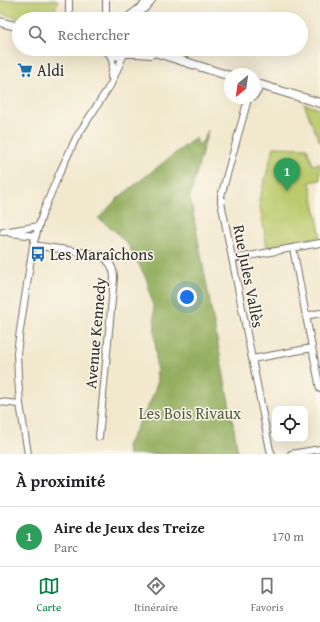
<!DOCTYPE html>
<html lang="fr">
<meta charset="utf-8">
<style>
:root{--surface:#fff;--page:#f6f6f6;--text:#202124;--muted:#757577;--line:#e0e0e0;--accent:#0b8043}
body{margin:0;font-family:"Gentium Book Plus",serif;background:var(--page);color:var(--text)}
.controls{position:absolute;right:12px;bottom:12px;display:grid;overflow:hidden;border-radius:8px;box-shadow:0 4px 16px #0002}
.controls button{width:36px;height:36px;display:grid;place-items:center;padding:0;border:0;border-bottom:1px solid var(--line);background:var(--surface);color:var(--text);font:20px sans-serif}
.compass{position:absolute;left:224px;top:68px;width:36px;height:36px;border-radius:50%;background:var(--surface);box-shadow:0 4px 16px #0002;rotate:209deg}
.you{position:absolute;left:187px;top:297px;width:14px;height:14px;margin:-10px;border:3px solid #fff;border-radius:50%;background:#1a73e8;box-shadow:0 0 0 6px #1a73e833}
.badge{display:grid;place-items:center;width:26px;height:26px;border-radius:50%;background:var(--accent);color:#fff;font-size:13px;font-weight:700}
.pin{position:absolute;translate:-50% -33px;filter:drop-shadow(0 1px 2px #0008)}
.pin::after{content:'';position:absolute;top:21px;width:14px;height:12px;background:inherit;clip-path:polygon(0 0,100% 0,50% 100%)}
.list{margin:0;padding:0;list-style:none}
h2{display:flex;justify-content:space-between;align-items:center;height:52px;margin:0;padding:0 16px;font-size:17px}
h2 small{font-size:13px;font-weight:400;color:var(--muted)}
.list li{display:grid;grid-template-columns:26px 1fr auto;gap:12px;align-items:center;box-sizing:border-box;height:60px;padding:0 16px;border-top:1px solid var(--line)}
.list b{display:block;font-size:15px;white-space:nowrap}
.list p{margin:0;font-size:13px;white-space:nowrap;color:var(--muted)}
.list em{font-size:13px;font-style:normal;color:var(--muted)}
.icon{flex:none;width:22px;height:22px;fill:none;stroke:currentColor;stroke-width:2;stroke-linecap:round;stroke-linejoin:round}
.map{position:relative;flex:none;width:320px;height:454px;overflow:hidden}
.search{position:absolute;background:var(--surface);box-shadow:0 4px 16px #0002;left:12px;right:12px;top:12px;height:44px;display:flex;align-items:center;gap:10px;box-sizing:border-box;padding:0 14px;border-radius:22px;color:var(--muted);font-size:15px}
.sheet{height:112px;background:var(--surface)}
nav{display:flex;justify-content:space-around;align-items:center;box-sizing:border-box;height:56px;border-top:1px solid var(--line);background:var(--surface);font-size:11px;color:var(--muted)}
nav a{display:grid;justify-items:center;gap:2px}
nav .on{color:var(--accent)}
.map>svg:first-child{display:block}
.green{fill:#bbcb6e;stroke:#737b4c}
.forest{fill:#94af61;stroke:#606d46}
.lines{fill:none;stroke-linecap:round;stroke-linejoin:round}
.minor-casing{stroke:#716d64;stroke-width:8}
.major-casing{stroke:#716d64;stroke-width:10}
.minor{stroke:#fff;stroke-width:6}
.major{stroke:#fff;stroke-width:8}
.labels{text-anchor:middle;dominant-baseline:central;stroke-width:3;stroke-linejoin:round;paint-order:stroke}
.poi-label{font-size:16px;fill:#2b2b2b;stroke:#fbf7ec;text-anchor:start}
.street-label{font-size:16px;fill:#2b2b2b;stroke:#fbf7ec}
.park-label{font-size:16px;fill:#565b3f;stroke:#fbf7ec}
</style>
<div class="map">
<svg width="320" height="454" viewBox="0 0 320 454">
<rect width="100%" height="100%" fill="#fbf7ec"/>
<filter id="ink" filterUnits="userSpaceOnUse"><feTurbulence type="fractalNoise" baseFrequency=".025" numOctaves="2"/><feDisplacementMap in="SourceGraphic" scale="8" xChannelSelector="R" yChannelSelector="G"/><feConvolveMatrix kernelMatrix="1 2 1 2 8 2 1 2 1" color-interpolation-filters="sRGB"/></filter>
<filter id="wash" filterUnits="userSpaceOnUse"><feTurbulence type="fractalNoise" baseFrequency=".012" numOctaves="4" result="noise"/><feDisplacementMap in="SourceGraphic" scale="16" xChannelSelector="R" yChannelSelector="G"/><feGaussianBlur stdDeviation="0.9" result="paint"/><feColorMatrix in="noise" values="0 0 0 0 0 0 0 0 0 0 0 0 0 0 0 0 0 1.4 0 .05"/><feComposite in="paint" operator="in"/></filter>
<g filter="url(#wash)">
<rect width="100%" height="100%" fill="#f2e8ce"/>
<path class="green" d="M0,0H58L53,16L55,19H20L0,13Z
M304,104L320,109V143Z
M274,147L307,148L313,165L320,163V180L310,182L320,233V237L267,247L259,200Z"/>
<path class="forest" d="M208,130L190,197L234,429L238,454H128L127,446L152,398L157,383L154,311L147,280L129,246L115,231L98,218L100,217L118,198L195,138L198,145L203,141Z"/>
</g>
<g filter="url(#ink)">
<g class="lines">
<g class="minor-casing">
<path id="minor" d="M106,0V12
M69,19V0
M125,19L142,6L148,0
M133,19L146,7L152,0
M110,54L113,64L111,77
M254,96L258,91L260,85
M247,98V103L221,196V202L270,450L272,454
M3,232L39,226
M10,233L36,236
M33,245L100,255C109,260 114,268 114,278L99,437
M293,248L320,389
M232,259L320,243
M306,316L320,313
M252,359L312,348
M0,402L20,404
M28,454L20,404L18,378L17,353L20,330L33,245L43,212L59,174L76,138L111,84L124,54
M291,454L320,449"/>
</g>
<g class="major-casing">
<path id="major" d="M0,22L19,27
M106,49C112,58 122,58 128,49
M145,49L230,76
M125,53H138L151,54
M254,83L320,103"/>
</g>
<use href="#minor" class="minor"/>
<use href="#major" class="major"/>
</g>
</g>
<defs>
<g id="supermarket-bare" transform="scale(1.2)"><path d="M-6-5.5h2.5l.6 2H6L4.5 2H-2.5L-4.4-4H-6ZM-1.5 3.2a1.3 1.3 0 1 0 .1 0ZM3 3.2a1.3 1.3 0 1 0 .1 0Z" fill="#1f6fb2" stroke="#fbf7ec" stroke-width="2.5" paint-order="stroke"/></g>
<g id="bus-bare" transform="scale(1.2)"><path d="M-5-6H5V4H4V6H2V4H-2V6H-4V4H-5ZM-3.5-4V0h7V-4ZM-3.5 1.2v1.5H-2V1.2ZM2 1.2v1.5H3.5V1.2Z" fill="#1f6fb2" stroke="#fbf7ec" stroke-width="2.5" paint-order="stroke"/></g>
</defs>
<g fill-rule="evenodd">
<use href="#supermarket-bare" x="25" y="70"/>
<use href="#bus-bare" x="38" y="254"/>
</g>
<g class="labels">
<g class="poi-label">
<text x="37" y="70">Aldi</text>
<text x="50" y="254">Les Maraîchons</text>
</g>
<g class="street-label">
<text transform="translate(249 276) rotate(79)">Rue Jules Vallès</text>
<text transform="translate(95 333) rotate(-85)">Avenue Kennedy</text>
</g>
<g class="park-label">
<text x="190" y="413">Les Bois Rivaux</text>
</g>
</g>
</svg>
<div class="controls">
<button><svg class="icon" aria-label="locate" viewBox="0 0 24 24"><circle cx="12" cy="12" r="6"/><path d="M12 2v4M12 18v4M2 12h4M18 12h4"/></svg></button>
</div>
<svg class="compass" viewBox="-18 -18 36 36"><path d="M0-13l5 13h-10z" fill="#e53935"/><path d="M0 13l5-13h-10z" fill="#757577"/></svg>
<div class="you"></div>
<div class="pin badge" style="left:287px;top:191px;background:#2e9e5b">1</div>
<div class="search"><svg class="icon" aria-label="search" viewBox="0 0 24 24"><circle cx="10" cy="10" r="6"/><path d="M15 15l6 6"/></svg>Rechercher</div>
</div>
<section class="sheet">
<h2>À proximité<small></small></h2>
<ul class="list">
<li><span class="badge" style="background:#2e9e5b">1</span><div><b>Aire de Jeux des Treize</b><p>Parc</p></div><em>170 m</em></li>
</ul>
</section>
<nav>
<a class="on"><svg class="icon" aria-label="map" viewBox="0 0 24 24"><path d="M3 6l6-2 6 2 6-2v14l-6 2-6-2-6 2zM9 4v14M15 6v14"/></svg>Carte</a>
<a><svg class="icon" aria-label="directions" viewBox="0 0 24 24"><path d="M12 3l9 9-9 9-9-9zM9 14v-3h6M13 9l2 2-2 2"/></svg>Itinéraire</a>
<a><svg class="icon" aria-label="saved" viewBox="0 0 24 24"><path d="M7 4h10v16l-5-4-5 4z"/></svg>Favoris</a>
</nav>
